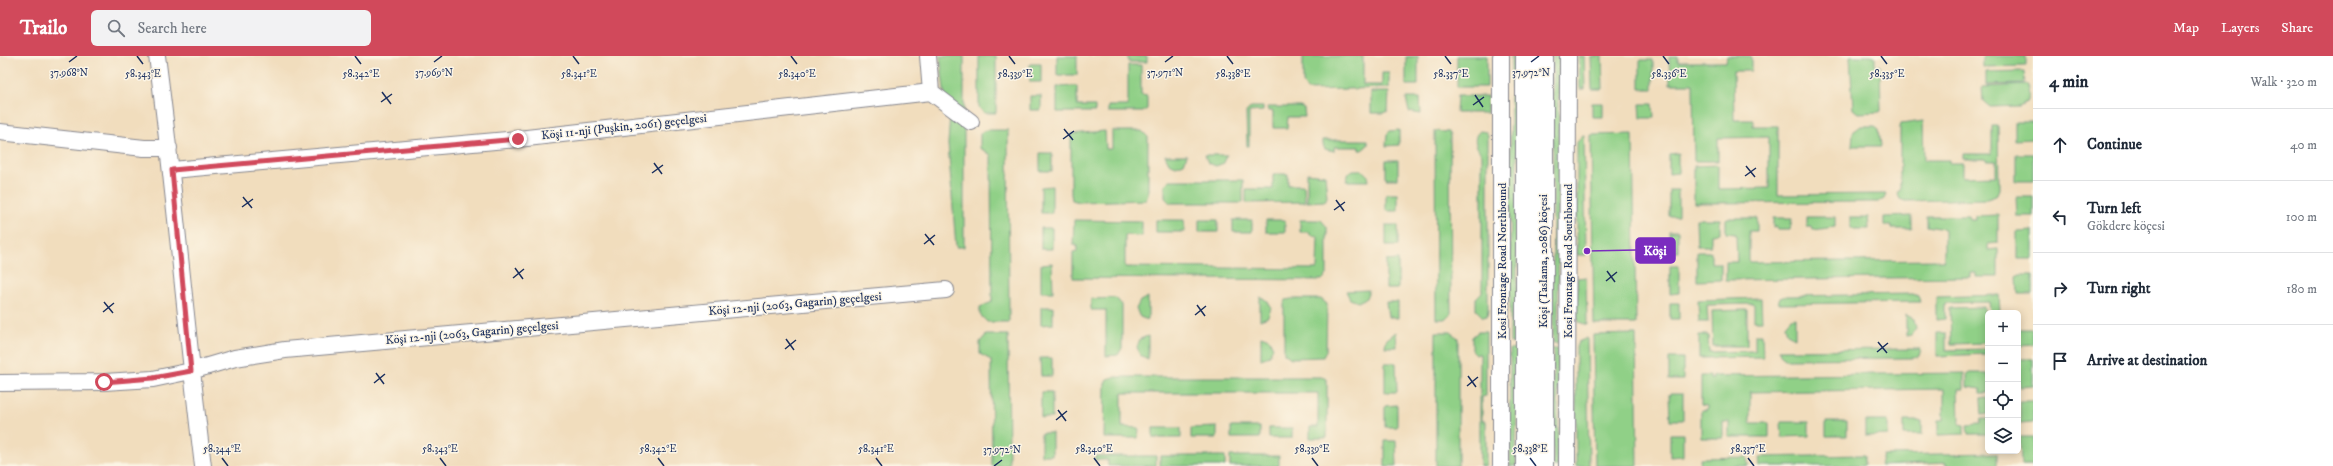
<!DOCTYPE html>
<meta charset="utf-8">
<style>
:root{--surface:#fff;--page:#f2f2f3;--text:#1f2937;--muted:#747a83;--line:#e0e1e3;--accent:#d1495b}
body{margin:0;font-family:"IM FELL DW Pica",serif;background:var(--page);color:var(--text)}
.controls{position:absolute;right:12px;bottom:12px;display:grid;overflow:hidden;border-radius:6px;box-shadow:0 2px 10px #0003}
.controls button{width:36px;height:36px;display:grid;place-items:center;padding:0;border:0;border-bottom:1px solid var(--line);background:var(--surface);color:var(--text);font:20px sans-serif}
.stop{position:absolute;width:12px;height:12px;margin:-9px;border:3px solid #d1495b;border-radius:50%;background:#fff}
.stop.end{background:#d1495b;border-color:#fff;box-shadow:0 1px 4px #0008}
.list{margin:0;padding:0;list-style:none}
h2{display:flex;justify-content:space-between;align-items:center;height:52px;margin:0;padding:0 16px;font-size:17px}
h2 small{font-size:13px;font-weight:400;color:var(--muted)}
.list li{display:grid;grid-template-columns:26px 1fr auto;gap:12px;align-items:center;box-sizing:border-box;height:72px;padding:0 16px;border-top:1px solid var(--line)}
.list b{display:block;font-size:15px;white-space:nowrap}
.list p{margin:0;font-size:13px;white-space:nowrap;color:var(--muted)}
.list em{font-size:13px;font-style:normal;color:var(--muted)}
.icon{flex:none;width:22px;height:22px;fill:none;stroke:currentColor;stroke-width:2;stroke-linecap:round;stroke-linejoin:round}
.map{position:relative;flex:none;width:2033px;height:410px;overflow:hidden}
header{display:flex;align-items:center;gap:24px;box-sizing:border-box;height:56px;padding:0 20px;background:var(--accent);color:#fff}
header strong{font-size:19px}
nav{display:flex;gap:22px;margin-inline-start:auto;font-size:14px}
.search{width:280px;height:36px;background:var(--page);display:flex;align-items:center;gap:10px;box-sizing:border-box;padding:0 14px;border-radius:6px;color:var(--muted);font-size:15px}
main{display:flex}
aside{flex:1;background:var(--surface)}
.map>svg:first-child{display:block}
.green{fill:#90d087;stroke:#568072}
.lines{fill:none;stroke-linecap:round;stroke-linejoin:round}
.minor-casing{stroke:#86868e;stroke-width:18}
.major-casing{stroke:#86868e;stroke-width:22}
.minor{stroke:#fff;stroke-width:16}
.major{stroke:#fff;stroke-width:20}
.route{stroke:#d1495b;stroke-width:5}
.ticks{fill:none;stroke:#1b2f5e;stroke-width:1.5}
.labels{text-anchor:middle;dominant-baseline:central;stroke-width:3;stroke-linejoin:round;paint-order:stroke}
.street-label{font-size:12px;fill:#1b2f5e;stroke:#fcf5e5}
.ticks-label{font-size:10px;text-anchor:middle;fill:#1b2f5e;stroke:#fcf5e5;stroke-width:3;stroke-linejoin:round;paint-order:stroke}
.leader{fill:none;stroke:#7b2cbf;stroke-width:1.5}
.callout-dot{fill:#7b2cbf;stroke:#fcf5e5;stroke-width:1.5}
.callout{fill:#7b2cbf;stroke:#7b2cbf;stroke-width:1.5}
.callout-label{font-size:13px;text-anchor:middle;font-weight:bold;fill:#fff}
</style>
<header>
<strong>Trailo</strong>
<div class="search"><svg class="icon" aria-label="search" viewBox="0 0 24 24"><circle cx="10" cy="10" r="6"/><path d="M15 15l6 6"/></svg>Search here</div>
<nav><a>Map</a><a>Layers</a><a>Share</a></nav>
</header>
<main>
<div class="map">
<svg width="2033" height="410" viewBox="0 0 2033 410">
<rect width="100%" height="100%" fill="#fcf5e5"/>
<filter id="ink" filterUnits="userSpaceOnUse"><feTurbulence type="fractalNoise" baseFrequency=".025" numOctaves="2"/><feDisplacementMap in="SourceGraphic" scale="8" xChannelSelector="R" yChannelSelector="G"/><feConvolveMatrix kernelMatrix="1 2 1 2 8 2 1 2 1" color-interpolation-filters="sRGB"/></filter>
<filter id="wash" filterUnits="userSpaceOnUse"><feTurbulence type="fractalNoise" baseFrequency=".012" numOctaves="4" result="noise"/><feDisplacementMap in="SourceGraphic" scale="16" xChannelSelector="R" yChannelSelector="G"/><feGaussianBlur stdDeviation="0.9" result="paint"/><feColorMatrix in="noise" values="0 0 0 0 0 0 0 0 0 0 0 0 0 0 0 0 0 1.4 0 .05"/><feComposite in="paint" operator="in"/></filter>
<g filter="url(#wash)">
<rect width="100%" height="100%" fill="#f1ddbd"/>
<path class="green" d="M940,0H964V55L945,42Z
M979,0H996V57H984L979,52Z
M1057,0H1077V19H1057Z
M1128,0H1147V6H1128Z
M1303,0H1363V29H1382V17H1389V32L1307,34L1303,27Z
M1418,0V29H1406V1Z
M1457,0H1487V31H1457Z
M1511,0H1517V287H1510Z
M1553,0H1559L1558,287H1553Z
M1579,0H1584L1585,33H1580Z
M1591,0H1602L1603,33H1592Z
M1669,0H1678V6H1726L1727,0H1751V15H1733L1734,64H1753V70H1778V139L1886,138L1884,143L1878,146L1694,147V110L1718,109V133L1769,132V81L1718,82V105H1694L1693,28H1670Z
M1850,0H1875V9L1880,10L1881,55L1879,56L1858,57L1853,53Z
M1983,0H2026V10L1983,11Z
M1640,4H1653V33H1640Z
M1030,8H1041V26H1030Z
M1128,9H1141V39L1147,40V53L1143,56H1108V50H1128Z
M2024,15L2025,28L1986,29V16Z
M2029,29L2028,45L2019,50L1990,51L1983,45L1982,31Z
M1077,30V50H1095V56H1057V31Z
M1371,36H1389L1388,55L1383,57H1371Z
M1030,40H1041V54H1030Z
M1457,40H1487V57H1456Z
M1420,42L1421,58L1409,56L1406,42Z
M1592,47H1603V61H1592Z
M1640,48H1653L1654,62H1641Z
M1251,51H1263V55L1249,56V90H1247L1246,56Z
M1267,51H1300L1304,53L1305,61H1288L1287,72H1273V55H1268Z
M950,57L964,67V191H956L948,88Z
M1923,65L1924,104H1949V107H1963V121L1996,120V105H1986L1985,103H1963V98H1992V70H1998L1999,133L1996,140L1987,143L1905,145L1900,143L1897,136L1900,135V71L1901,68Z
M2015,66H2033V83L2015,84Z
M1861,70H1875L1879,73L1881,90H1852L1853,76Z
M986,74H1008L1009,266H987L980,259V251L992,246L991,99L980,92V77Z
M1399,74V89L1386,90L1387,78L1390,75Z
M1105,75L1106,93H1112V75H1142L1148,81V139L1146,144L1079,146L1072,144L1071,138V78Z
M1435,75L1448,76L1450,80L1451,259L1444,263H1436Z
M1480,75L1486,76L1488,80V255L1487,260L1483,261L1476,254V243L1482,237V99C1477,92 1471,82 1480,75Z
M1633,78L1636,268H1594L1591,79Z
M1584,79L1586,199H1577V86Z
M1323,84H1368V89L1362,94H1359V91H1334V95L1325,93L1323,89Z
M1040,97H1052V115H1040Z
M1678,97V117L1669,118V98Z
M2016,98H2033V125H2016Z
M1165,99H1187L1184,107L1176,110L1169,107Z
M1205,99H1227L1224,107L1216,110L1208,107Z
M1386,104H1398V123H1386Z
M1353,114H1362L1368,120L1369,125H1346L1349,117Z
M1307,117L1325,119L1327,141L1325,145L1307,146Z
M1273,118H1288V129H1304L1305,146L1246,147V133H1273Z
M1169,124H1243V147H1170L1165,142V130Z
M1052,130V157H1041V131Z
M1669,134H1678V160H1669Z
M1386,138H1398V155H1386Z
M2016,141H2033V160H2017Z
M1998,159V187L1988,188V194L1998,193V221H1976V217H1970V221L1726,224V206H1737L1736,178L1726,177V162H1757V175H1749V206L1944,204V173L1927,170V160H1969L1970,164H1975V160Z
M1912,160V173H1891V170H1884V161Z
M1807,161H1835V171L1813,174L1812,171H1807Z
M1850,161H1868L1869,173H1850Z
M1773,162H1792L1790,174H1777V171L1773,172Z
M1696,163H1720V177L1711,178V190H1697Z
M1074,164L1142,165V180L1125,179V211L1317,213L1318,180L1310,179V176H1300V164H1321L1327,171V219L1322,224L1073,222V196L1077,195V189H1073Z
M1156,164H1184L1185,176H1156Z
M1199,164H1218V176H1199Z
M1233,164H1252V176H1233Z
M1266,164H1285V176H1266Z
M1386,169H1398V190H1386Z
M1041,172H1052V193H1041Z
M1669,175H1678V196L1670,197Z
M2033,175V203H2017V176Z
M1697,196H1711V207H1721V224L1697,225Z
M1398,204V233H1386V205Z
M1052,207L1053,236H1041V208Z
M1670,210H1679V237L1670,238Z
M2017,219H2033V238H2018Z
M1586,221L1587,269L1579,266L1577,262V222Z
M1369,234L1366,242L1358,246L1350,243L1346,235Z
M1913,238L1918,240L1920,246L1778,248L1780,242L1786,240Z
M1999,239L2000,257H1990L1989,246L1945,247V263L1936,264V241Z
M1148,241V264L1140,261L1136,253L1140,245Z
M1260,241L1268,245L1271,252L1268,261L1260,264Z
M1116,242L1122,249V292L1118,299L1106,300V254H1091V243Z
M1761,242L1762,265H1754V248L1707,249L1708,266H1699L1698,244Z
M1291,243H1321L1327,248L1326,295L1323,301L1291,302L1284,297V248L1286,244Z
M1386,246H1398V262L1388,261Z
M1670,247H1679V263H1670Z
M1041,251H1053V268L1041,269Z
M1984,251L1985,287L1951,288L1950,252Z
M1747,254V290H1713L1712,255Z
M1906,259L1914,263L1916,272L1911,279L1906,280Z
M1795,261V282L1787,278L1785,269L1791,262Z
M2019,273H2033V289L2019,290Z
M1396,276L1397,291H1385L1386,284Z
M1436,276H1451L1458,282V410H1436Z
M1478,276H1486V340L1482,341V365H1486V410H1480V298H1476L1472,294V281Z
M1937,277H1946V294L1988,293V298L1937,300Z
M1636,278L1638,410H1595L1593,279Z
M1755,278H1762L1763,301L1699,302V279H1708L1709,296L1755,295Z
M1008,279L1009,410H992L991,304L980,298V286L986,279Z
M1148,280V303L1140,299L1137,291L1140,283Z
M1261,280L1269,283L1273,291L1269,300L1261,303Z
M1587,282L1589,410H1576V291L1578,286Z
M1517,292L1516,410H1510V293Z
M1553,292H1558V410H1553Z
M1921,293L1919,300L1914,302L1785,303L1780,299L1779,294Z
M1040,302H1052V320H1041Z
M1669,302H1683V324H1669Z
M2019,303H2033V330L2020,331Z
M1385,307H1396L1397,336H1385Z
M1964,317V333H1958L1959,368L1964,369V378L1938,379V364H1944V333L1750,336V367H1769V381H1729V366H1723V382H1701V354H1707V350L1701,349V320H1710V323H1713V320Z
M1967,317H1988V337H1981V333L1967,331Z
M1113,321H1321L1327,323V382H1310V371H1318V337H1122V371L1139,372L1138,382H1104L1105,327L1107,323Z
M1041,336H1052V362H1041Z
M1669,338H1683V364H1670Z
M1988,341V358L1982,359L1981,342Z
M2020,345H2033V366L2020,367Z
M1397,349V371H1385V350Z
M1982,363H1988V378H1968L1967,369L1981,368Z
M1865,365H1888V379L1865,380Z
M1904,365H1922V379H1904Z
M1781,366H1809V380L1782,381Z
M1826,366H1847V380H1826Z
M1217,371V382H1191V372Z
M1231,371H1260V382H1231Z
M1153,372H1181V382H1153Z
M1269,372H1292V382H1269Z
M1041,377H1052V399H1041Z
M1670,378H1683V400L1670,401Z
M2020,381H2033V409H2021Z
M1385,385H1396L1397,410H1385Z
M1997,397V410H1946V407L1880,410L1883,399Z
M1864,399V410H1760L1759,401Z
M1095,400H1156V410H1108V404H1095Z
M1160,400H1225V410H1160Z
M1230,400H1279V410H1230Z
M1747,401L1748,410H1701L1700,402Z"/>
</g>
<g filter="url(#ink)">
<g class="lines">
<g class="minor-casing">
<path id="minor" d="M157,0C175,136 186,273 203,410
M928,0L931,36L971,66
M1501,0V410
M0,76L144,92H169
M172,114L518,83L931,36
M0,327L104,326L153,323L191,315L235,302L285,294L946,234
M1567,410L1568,0"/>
</g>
<g class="major-casing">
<path id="major" d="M1526,410V0
M1543,410V0"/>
</g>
<use href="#minor" class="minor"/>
<use href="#major" class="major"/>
</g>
</g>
<g class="lines" filter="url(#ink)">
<path class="route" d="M104,326L153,322L191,315L172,114L518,83"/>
</g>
<path class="ticks" d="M137,0L143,8M355,0L361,8M573,0L579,8M791,0L797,8M1009,0L1015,8M1227,0L1233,8M1445,0L1451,8M1663,0L1669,8M1881,0L1887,8M69,6L77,0M434,6L442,0M1165,6L1173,0M1531,6L1539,0M382,36L391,48M1475,39L1483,51M381,46L392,38M1473,49L1484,41M1064,73L1073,84M1063,83L1074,75M654,107L662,118M1746,110L1755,121M652,117L663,109M1745,120L1756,112M243,141L252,152M1336,144L1344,155M242,151L253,143M1334,154L1345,146M925,178L934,189M924,188L935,179M515,212L523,223M1607,215L1615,226M513,222L524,213M1606,225L1617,216M104,246L113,257M1197,249L1205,260M103,256L114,247M1195,259L1206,250M786,283L794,294M1878,286L1887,297M785,293L796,284M1877,296L1888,287M376,317L384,328M1468,320L1476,331M374,327L385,318M1467,330L1478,321M1058,354L1066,365M1056,364L1067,355M222,402L228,410M440,402L446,410M658,402L664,410M876,402L882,410M1094,402L1100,410M1312,402L1318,410M1530,402L1536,410M1748,402L1754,410M994,410L1002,404"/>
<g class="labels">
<g class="street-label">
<text transform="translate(624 71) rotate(-6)">Köşi 11-nji (Puşkin, 2061) geçelgesi</text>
<text transform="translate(1502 205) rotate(-90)">Kosi Frontage Road Northbound</text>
<text transform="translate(1543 205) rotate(-90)">Köşi (Taslama, 2086) köçesi</text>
<text transform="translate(1568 205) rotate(-90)">Kosi Frontage Road Southbound</text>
<text transform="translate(795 248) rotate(-5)">Köşi 12-nji (2063, Gagarin) geçelgesi</text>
<text transform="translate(472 277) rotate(-5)">Köşi 12-nji (2063, Gagarin) geçelgesi</text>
</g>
</g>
<g class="ticks-label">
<text x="69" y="20">37.968°N</text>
<text x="434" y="20">37.969°N</text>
<text x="1165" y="20">37.971°N</text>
<text x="1531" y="20">37.972°N</text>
<text x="143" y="21">58.343°E</text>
<text x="361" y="21">58.342°E</text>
<text x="579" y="21">58.341°E</text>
<text x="1015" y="21">58.339°E</text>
<text x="1887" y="21">58.335°E</text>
<text x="797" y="21">58.340°E</text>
<text x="1233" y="21">58.338°E</text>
<text x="1451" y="21">58.337°E</text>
<text x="1669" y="21">58.336°E</text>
<text x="222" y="396">58.344°E</text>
<text x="440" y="396">58.343°E</text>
<text x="658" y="396">58.342°E</text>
<text x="876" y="396">58.341°E</text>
<text x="1094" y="396">58.340°E</text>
<text x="1312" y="396">58.339°E</text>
<text x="1530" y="396">58.338°E</text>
<text x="1748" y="396">58.337°E</text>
<text x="1002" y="397">37.972°N</text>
</g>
<path class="leader" d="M1587 195L1636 194"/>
<circle class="callout-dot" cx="1587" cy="195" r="4"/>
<rect class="callout" x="1636" y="182" width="39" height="25" rx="4"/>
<g class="callout-label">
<text x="1655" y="199">Köşi</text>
</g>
</svg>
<div class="controls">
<button>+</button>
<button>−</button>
<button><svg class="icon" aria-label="locate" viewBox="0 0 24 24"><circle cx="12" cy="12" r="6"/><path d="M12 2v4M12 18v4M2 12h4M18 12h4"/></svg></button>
<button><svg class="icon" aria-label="layers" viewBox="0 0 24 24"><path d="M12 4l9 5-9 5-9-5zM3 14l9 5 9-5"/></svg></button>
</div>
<div class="stop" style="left:104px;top:326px"></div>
<div class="stop end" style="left:518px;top:83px"></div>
</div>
<aside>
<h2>4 min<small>Walk · 320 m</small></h2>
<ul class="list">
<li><svg class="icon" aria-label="ahead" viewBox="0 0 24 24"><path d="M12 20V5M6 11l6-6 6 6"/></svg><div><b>Continue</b></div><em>40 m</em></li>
<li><svg class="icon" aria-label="left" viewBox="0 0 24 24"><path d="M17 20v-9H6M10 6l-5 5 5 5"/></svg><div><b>Turn left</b><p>Gökdere köçesi</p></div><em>100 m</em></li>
<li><svg class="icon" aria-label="right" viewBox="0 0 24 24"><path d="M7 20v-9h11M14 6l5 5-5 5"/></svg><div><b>Turn right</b></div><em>180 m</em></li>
<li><svg class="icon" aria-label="arrive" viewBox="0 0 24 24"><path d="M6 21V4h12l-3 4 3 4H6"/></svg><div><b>Arrive at destination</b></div></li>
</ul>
</aside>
</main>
